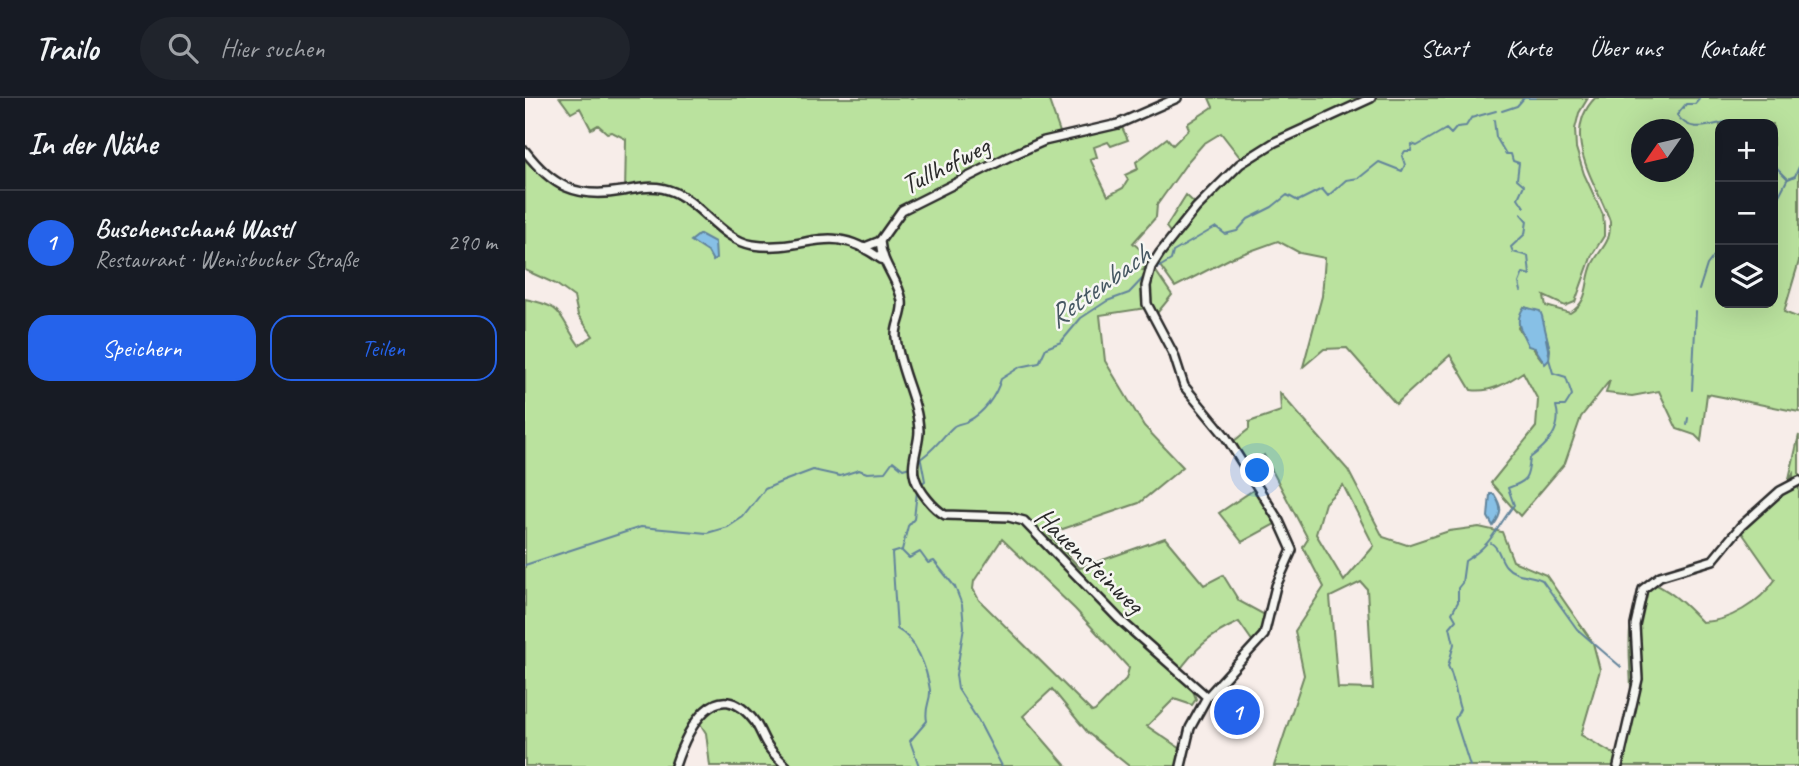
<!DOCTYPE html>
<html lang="de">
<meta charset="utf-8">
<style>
:root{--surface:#171b24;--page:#20242c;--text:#f1f3f6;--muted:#9ea1a6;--line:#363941;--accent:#2563eb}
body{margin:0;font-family:Caveat,sans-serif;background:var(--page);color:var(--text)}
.controls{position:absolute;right:21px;top:21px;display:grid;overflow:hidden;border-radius:14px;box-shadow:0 7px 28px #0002}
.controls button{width:63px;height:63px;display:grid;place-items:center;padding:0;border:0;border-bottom:2px solid var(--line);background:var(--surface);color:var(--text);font:35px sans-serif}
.compass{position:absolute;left:1106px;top:21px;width:63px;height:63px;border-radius:50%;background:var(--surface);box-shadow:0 7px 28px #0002;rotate:236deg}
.you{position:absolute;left:733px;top:373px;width:24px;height:24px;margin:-18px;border:5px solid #fff;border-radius:50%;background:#1a73e8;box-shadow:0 0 0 10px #1a73e833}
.badge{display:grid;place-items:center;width:46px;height:46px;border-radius:50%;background:var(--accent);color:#fff;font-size:23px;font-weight:700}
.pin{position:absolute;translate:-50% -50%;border:4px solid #fff;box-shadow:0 2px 7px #0006}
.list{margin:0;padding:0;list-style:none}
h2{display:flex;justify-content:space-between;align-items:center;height:91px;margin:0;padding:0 28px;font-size:30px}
h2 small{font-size:23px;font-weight:400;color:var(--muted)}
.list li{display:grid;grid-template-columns:46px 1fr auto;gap:21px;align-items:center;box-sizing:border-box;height:105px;padding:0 28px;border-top:2px solid var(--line)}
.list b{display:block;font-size:26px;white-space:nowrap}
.list p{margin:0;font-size:23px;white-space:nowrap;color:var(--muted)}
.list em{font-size:23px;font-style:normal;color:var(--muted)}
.actions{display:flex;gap:14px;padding:21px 28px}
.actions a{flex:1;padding:16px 0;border:2px solid var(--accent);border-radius:21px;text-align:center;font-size:24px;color:var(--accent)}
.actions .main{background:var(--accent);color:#fff}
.icon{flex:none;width:38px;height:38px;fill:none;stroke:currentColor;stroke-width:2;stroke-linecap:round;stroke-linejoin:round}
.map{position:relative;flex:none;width:1274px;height:668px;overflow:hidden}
header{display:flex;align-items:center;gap:42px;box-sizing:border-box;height:98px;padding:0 35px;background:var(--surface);border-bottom:2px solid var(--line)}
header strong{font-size:33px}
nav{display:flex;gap:38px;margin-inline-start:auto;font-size:24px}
.search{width:490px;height:63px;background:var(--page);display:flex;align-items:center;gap:18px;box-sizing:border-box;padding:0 24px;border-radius:38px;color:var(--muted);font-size:26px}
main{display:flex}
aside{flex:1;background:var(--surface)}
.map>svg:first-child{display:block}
.green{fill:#bae29e;stroke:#728664;stroke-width:2;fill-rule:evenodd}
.water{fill:#87c0e6;stroke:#62849b;stroke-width:2}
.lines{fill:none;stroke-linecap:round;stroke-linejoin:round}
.stream{stroke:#62849b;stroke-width:2}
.minor-casing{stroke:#2b2b2b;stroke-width:12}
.minor{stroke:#f6f6f2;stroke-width:7}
.labels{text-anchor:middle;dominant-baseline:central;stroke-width:5;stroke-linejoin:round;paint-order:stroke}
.street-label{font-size:28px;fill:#2b2b2b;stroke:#f6f6f2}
.water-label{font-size:30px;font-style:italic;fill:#475863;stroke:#f6f6f2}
</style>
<header>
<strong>Trailo</strong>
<div class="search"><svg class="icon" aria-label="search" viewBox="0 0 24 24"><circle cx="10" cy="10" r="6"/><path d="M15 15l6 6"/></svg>Hier suchen</div>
<nav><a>Start</a><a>Karte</a><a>Über uns</a><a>Kontakt</a></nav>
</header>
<main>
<aside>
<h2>In der Nähe<small></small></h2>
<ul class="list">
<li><span class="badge">1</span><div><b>Buschenschank Wastl</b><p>Restaurant · Wenisbucher Straße</p></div><em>290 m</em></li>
</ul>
<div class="actions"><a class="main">Speichern</a><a>Teilen</a></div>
</aside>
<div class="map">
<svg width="1274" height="668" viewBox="0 0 1274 668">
<rect width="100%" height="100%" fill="#f7ede9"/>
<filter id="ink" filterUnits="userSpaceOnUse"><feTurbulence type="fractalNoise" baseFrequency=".0143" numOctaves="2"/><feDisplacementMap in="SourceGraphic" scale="14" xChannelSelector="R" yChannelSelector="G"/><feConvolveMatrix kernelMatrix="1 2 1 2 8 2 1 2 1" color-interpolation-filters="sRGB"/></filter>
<g filter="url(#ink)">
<path class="green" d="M35,0H523L536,37L594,23L603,42L586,48L583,44L569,49L572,59L565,61L583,98L598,90L603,82L600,77L613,71L611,64L642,40L648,47L664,31L662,26L688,9L684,0H1063L1054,15L1050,31L1051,50L1059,76L1078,117L1079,127V138L1067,157L1050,204L1040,208L1019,198L1021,208L1045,215C1066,202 1059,184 1068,165C1077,148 1086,146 1085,123C1072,86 1034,37 1070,0H1274V163L1259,214L1274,220V314L1182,296L1176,343L1170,337L1152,331L1134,293L1107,298L1081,295L1085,282L1056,319L1040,365L995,418L966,385L1011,329L1013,302L998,274C982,285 966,295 946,292L925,257L871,306L822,250L799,251L778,269L797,198L800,160L775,155L753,143L706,160L650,189L633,165L651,142L641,129L661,97L676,111L720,66L696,35L678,46L664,62L632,107L631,119L608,145L627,162L618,172H630L647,197L633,214L621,210L575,217L580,263L619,328L658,369L614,405L523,436L555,470L640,440L679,487L698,477L714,503L740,517L737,531L728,544L714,524C684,537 669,552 651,577L667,590L671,601L667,607L649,601L622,628L656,651L653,668H604L563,635L527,591L498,618L541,668H185L181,635L174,624L150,668H0V201C41,209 32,216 54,247L68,238L53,217L49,199L31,186L0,172V59C28,97 57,100 100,96L101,41L87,34L82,35L73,27L66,31L55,10L46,15ZM1195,26H1248V205H1195ZM1116,32H1158V74H1116ZM999,209L1015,214L1025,252L1017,262L993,230ZM477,441L550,511L604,570L601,581L570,613L567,614L454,502L448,491L449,483Z
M755,295L823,372L858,439L882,447L924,433L954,429L977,434L988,463L1021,477L1068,545L1075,572L1056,637L1092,658L1088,668H749L779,577L770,533L799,489L778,449L783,441L739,357L724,368L709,343L724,331V324L756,313ZM818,387L849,448L819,483L791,436L800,405ZM836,484L842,491L848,591L813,590L805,499Z
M1274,337V668H1096C1099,645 1106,621 1106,598C1106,554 1097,525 1121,483C1143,489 1162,508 1177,524C1204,524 1235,504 1250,482L1215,432L1268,383V376L1263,385Z
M730,391L752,425L717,444L694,415Z"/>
<path class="water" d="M175,136L190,144L191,161L188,163L183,154L166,143Z
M999,209L1015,213L1017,218L1025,252L1024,262L1020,266L1010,250L1003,248C997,233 988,225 999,209Z
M965,396H969C977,409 978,415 968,428L963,419Z"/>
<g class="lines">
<path class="stream" d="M1000,0H1011
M1175,0L1170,6H1161L1152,17C1171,44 1197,15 1222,26
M977,13L992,8L999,0
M969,22L971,39L981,56H986L988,63L994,65L992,81L999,87L993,100L999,109
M1248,66L1263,81L1270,78L1274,69
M1248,109L1262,82
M996,116L1002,123L1000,136L986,149L988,154L1003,158L1005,177L998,175L994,185L996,193
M629,172L646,162L648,154L691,129L700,136L712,133L723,121L747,109L762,97L773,103L797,91L803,98L821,82L834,80L854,64L877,73L880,67L877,58L880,53H886L887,46L892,48L921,31L926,36L932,29L941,28L946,20L971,13
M1174,192L1182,167L1195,150
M1021,241L1024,256
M1167,292L1171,213
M1162,326L1163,320
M396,362L400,383L397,385
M392,363C408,354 415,341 428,329C432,325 438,326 443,323C459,315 471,298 476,281L495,269L514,265L521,250L536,244L556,220L582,203L604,195L621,177
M392,393L389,421L383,428L377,452L367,455L372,531C391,540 402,571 405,592C406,603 399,609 402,623L385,643L394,668
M966,445C975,450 974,460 981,468C990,479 1006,476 1017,482L1052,531L1096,569
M377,453L384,460L395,454L403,465L409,463L430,489L437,507L439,529L431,577L433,591L453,622L477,668
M0,467L116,429L182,435L203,429L218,419L240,391L256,384L288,372L315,378L334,372L342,375L360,374L368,363L378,371L385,369
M945,668L930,621L935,611C930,597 930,580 923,568L929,546L925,529L931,522L927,515L933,504V490L937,485L940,463C968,446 971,430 989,407L983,390C1002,383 1003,382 1005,360C1022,347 1038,332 1031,308H1040L1047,297L1041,279L1028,275L1024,261"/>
<g class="minor-casing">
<path id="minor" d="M0,53C27,88 51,101 97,93C116,90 130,86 149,94C178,107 197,142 228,147C283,155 302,121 356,161
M355,143C357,168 373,180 377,203C379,216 370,227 371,239C374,273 393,301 394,333C394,348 385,365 390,380C394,393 409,411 420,417L484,419L499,423L594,521L682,599
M340,149L355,143L377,112L483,59L519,43L593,26L652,0
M150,668C162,632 191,572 230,624C235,631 238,641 243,648C247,655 255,661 261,668
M656,668L665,630L682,599L739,537L751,488L767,452L754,423L701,339L659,288L649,257L622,206L621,188L626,169L635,155L671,110L715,66L750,44L846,0
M1093,668L1113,581L1110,527L1118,491L1135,478L1188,462L1216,428L1255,393L1274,383"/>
</g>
<use href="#minor" class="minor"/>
</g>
</g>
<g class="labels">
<g class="street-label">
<text transform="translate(420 67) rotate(-27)">Tullhofweg</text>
<text transform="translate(565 462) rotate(44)">Hauensteinweg</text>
</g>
<g class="water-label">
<text transform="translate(573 188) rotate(-36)">Rettenbach</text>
</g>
</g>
</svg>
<div class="controls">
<button>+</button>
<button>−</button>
<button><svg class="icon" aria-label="layers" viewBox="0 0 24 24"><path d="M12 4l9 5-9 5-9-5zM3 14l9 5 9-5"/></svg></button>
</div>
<svg class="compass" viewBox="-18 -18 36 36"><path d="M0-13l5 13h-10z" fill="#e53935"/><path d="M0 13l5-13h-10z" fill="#9ea1a6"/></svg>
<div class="you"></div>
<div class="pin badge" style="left:712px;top:614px">1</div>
</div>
</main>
